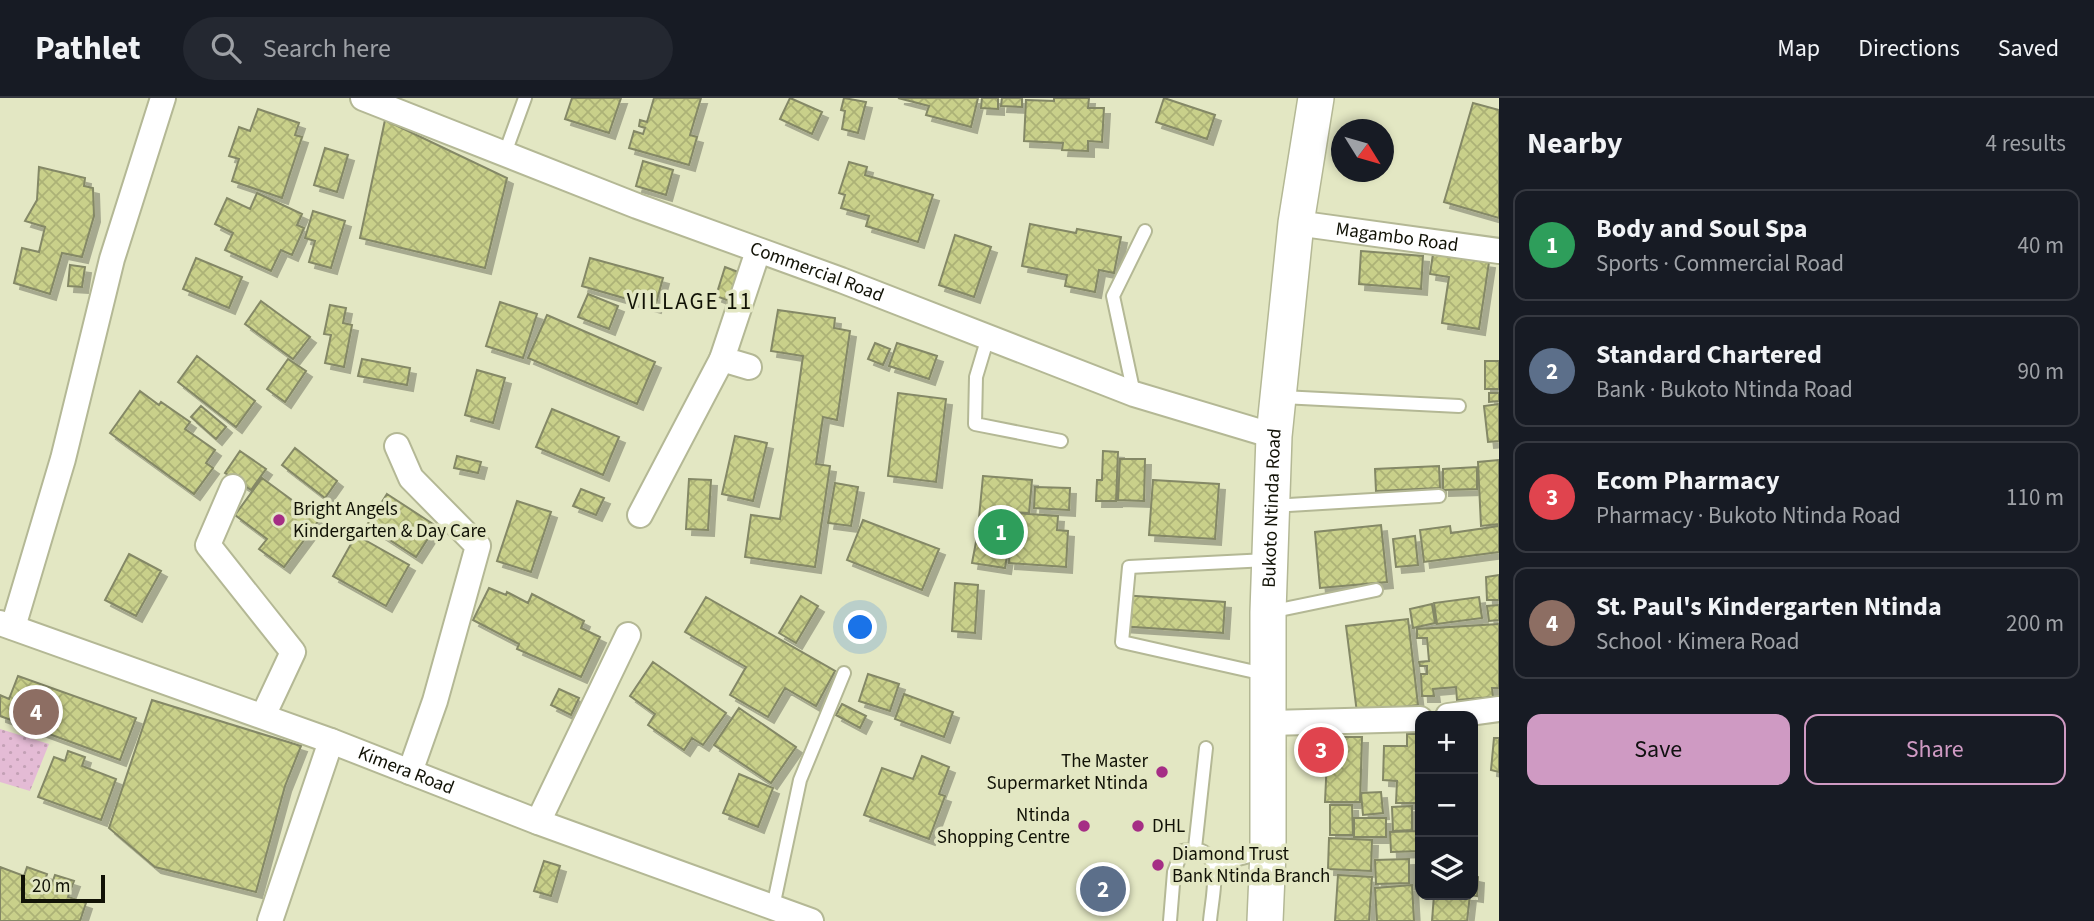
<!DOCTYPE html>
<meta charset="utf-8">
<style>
:root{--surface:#171b24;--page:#242831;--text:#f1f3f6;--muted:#9ea1a6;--line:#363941;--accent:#cf9ac3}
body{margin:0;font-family:"Source Sans 3",sans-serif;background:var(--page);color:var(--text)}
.controls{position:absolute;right:21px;bottom:21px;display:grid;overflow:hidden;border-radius:14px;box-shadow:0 4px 10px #0003}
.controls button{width:63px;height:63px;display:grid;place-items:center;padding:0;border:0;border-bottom:2px solid var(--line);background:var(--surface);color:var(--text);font:35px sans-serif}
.compass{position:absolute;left:1331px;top:21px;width:63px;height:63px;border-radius:50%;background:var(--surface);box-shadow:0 4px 10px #0003;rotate:127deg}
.scale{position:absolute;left:21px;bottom:18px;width:84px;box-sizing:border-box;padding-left:7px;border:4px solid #111206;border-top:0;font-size:19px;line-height:24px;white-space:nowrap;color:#111206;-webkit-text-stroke:5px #e3e7c3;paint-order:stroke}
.you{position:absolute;left:861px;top:530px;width:24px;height:24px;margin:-18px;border:5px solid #fff;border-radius:50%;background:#1a73e8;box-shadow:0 0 0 10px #1a73e833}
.badge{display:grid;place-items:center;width:46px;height:46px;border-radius:50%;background:var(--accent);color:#fff;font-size:23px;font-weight:700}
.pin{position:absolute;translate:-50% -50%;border:4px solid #fff;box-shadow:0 2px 7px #0006}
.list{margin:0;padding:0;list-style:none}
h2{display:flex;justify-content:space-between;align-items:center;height:91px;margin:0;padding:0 28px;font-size:30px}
h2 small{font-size:23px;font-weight:400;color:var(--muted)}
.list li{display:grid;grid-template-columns:46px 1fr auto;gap:21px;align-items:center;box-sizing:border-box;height:112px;margin:0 14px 14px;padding:0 14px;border:2px solid var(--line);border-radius:14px}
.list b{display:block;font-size:26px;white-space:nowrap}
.list p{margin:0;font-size:23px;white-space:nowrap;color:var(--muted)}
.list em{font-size:23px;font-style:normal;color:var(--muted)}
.actions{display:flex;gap:14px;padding:21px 28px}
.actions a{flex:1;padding:16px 0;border:2px solid var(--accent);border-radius:14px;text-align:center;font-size:24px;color:var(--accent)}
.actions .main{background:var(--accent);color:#111}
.icon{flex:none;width:38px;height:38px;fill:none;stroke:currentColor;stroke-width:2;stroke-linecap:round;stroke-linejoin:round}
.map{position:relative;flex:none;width:1499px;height:823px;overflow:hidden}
header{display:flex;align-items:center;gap:42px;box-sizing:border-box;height:98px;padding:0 35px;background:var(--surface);border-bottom:2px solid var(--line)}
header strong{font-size:33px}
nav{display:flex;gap:38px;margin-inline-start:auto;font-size:24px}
.search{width:490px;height:63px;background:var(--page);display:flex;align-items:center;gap:18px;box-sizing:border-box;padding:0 24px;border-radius:38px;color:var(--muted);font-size:26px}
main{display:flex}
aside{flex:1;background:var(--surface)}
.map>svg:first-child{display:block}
.green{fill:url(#green-dots)}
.building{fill:url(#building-cross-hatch);stroke:#848866;stroke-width:2;filter:url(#shadow)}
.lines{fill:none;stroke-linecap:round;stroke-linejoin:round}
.lane-casing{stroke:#b4b895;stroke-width:16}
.street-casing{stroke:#b4b895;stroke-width:28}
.secondary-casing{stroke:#b4b895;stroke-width:38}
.lane{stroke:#fff;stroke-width:12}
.street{stroke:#fff;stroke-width:24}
.secondary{stroke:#fff;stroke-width:35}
.poi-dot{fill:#a52e85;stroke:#e3e7c3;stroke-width:2.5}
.labels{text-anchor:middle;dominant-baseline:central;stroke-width:7;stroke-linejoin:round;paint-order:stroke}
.street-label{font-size:19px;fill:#111206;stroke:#e3e7c3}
.poi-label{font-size:19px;fill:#111206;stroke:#e3e7c3;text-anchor:start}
.quarter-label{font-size:23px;letter-spacing:2px;fill:#111206;stroke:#e3e7c3}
</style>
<header>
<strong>Pathlet</strong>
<div class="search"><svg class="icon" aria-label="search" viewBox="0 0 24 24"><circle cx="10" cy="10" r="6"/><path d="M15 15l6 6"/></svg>Search here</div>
<nav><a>Map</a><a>Directions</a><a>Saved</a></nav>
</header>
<main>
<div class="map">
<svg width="1499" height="823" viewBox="0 0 1499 823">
<defs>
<pattern id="green-dots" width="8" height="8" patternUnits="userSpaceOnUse" patternTransform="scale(1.75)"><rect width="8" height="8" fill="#e4bbd5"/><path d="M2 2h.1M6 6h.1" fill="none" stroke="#c3a0b5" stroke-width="1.8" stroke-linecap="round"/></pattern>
<pattern id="building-cross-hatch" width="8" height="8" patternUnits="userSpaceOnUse" patternTransform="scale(1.75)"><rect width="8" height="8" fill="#c9d08a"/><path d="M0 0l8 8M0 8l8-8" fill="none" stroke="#acb276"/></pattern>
<filter id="shadow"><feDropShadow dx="6" dy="6" stdDeviation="0" flood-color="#0004"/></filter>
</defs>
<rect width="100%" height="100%" fill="#e3e7c3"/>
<path class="green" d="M0,631L49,646L30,693L0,684Z"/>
<path class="building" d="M572,0H621L609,35L565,21Z
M654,0H701L690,37L697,39L689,67L629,50L634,33L643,36L645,30L639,28L640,22L647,24Z
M790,0L822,14L812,36L780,21Z
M844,0L866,4L858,35L842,31L845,13L841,12Z
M898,0H978L971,29L926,17L929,8Z
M982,0H998V11L981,10Z
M1002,0H1022V9L1001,8Z
M1054,0H1089L1088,10H1104L1102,44L1088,43V53L1062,52L1063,45L1024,43L1026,2L1054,3Z
M1164,0L1215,17L1207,41L1156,24Z
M1473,5L1499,12V120L1444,104Z
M258,11L299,25L295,37L302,39L282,100L232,83L239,61L229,58L239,29L250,33Z
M385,22L507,80L485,170L360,140Z
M325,50L348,57L337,94L314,87Z
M643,63L673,72L666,97L636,88Z
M849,64L867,69L865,77L933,97L918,144L866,128L869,118L841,110L845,97L839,95Z
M39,69L85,80L84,88L93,90L94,118L82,159L62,155L50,196L14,185L22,150L39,154L45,129L25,123L37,102Z
M257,95L302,116L297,127L304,130L292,157L281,152L271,173L225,152L233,135L215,126L227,100L250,111Z
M313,113L345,123L331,170L309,164L315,143L305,140Z
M1030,126L1076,135L1077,131L1121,139L1114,175L1099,172L1095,194L1065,188L1067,177L1022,168Z
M955,137L991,149L974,199L939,187Z
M1361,153L1423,158L1421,191L1359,186Z
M1433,156L1489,164L1479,231L1442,225L1449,179L1430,176Z
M196,160L242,179L229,210L183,191Z
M590,160L663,180L655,209L582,188Z
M70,167L85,169L82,189L68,188Z
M725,169L741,175L732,204L716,198Z
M588,196L618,208L609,231L578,219Z
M261,203L310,239L293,261L245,226Z
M500,204L537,216L523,260L486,248Z
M330,207L346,210L343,225L352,227L344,269L325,265L331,237L324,236Z
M778,212L835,220L834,230L850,233L837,322L823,319L816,366L830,368L815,469L745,459L751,417L780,421L803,258L771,253Z
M547,217L655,264L637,306L528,260Z
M875,245L890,251L883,267L868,261Z
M897,245L937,258L929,281L889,268Z
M197,258L255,303L236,329L178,284Z
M288,261L306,273L285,304L267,291Z
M362,261L410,270L407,287L358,278Z
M1485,263H1499V291H1485Z
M477,272L505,280L493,325L465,317Z
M140,293L159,307L161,304L190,324L185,331L215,352L206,365L213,370L194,396L110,335Z
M898,295L946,301L936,384L888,378Z
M1489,295H1499V303L1489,304Z
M1499,306V343L1488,344L1484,308Z
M201,308L226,329L216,341L191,319Z
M552,311L619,339L603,377L536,349Z
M735,338L767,345L753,403L722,396Z
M295,350L337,383L325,400L282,367Z
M240,353L266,371L251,392L225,375Z
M1103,353L1118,354L1116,403H1096L1097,382H1102Z
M457,358L481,364L478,375L454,370Z
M1120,361H1145L1144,403L1118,402Z
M1499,362V426L1481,428L1478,364Z
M1439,368L1440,390L1376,393L1375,371Z
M1477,369V391L1443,392V371Z
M983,378L1032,382L1029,415L1011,414L1010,423L979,420Z
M262,380L319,422L284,469L259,451L267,441L235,417Z
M689,381L711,382L708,432L686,431Z
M1153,382L1219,386L1215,441L1149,437Z
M835,385L858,389L851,428L828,425Z
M1035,389L1070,390L1069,412L1034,410Z
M581,391L604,400L596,417L573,408Z
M387,396L436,428L416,459L367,427Z
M517,403L551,414L531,474L497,463Z
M1014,415L1058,418L1057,432L1068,433L1066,469L1009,465L1010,447L1021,448V440L1012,439Z
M863,422L939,451L922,492L847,462Z
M980,423L1012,428L1005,470L972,465Z
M1381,427L1387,484L1320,490L1315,434Z
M1450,428L1451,435L1499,428V454L1424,464L1420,432Z
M356,437L409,467L386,508L333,478Z
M1415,438L1418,467L1396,469L1393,441Z
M129,456L161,473L136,518L105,502Z
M1499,477V502H1487L1486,479Z
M955,485L978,487L975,535L952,533Z
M489,490L506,497L507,494L528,505L532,496L584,523L581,530L600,539L581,579L517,551L519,546L473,522Z
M1121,497L1225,504L1223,535L1119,528Z
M801,498L818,508L796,545L779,535Z
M706,499L835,573L816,608L785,590L768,619L730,597L746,569L685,534Z
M1479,499L1482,520L1437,526L1434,505Z
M1432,506L1435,525L1413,530L1410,511Z
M1499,507V522L1489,523L1487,508Z
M1408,521L1418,607L1357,615L1346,528Z
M1499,526V590H1492L1493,599L1457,602L1456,589L1433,591L1434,598H1422L1421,576H1427V568H1420L1419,564L1429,563L1427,540H1417V531Z
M653,564L726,615L703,647L692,640L684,652L648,627L655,616L630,598Z
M868,576L899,586L890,613L859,603Z
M18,578L136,620L120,662L0,618V597L9,601Z
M559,591L579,600L571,617L551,607Z
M904,596L953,614L944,639L895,621Z
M152,602L301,648L285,688L256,794L155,769L109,730Z
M842,606L866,618L860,630L836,617Z
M739,610L796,649L771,685L714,647Z
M1407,636H1420V705H1396L1397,683L1383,682L1384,648H1407Z
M1328,639H1362L1360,704H1325Z
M1494,640H1499V674L1491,672Z
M68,653L85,659L82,668L116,681L101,722L38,699L54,659L65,663Z
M922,658L949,669L939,696L945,698L929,741L864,717L882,670L913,681Z
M739,676L773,690L758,729L723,715Z
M1381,694L1383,715L1363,717L1361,695Z
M1330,707H1352L1353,737H1330Z
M1412,708V732L1393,733L1392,709Z
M1354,720H1386V739H1354Z
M1418,733L1420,753L1391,754L1390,734Z
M1329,740L1372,742L1371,773L1328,771Z
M1409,761V785L1376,786L1375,762Z
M544,763L560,768L551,798L534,793Z
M0,769L24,778L27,769L47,776L43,788L50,791L55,777L74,783L68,799L86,805L80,823H0Z
M1338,777L1372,779L1369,823H1335Z
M1473,778L1478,779L1477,798L1470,797L1467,823H1432L1434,797H1473Z
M1412,787L1414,823H1377L1375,790Z"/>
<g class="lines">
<g class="lane-casing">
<path id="lane" d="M505,55L525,0
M988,239L976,279L975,326L1061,343
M1134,296L1113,198L1145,133
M1282,299L1459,308
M1272,408L1439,398
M1270,514L1376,492
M1264,576L1122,544L1129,469L1267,462
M1195,750L1206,650
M1215,767L1265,754
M773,809L800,682L844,575
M1170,823L1174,774L1182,753C1228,742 1212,796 1210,823"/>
</g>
<g class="street-casing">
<g id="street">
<path id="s1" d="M363,0L637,108L841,182L1134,296L1274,338"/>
<path id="s2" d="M1296,125L1499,153"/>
<path d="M749,269L722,261L758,153"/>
<path d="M397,348L411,380L478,448L435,603L410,674"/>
<path d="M233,389L208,447L293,554L263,618"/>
<path d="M640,417L722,261"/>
<path id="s3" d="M0,525L331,643L538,724L811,823"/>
<path d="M13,529L63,361L112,161L163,0"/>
<path d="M1448,618L1499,611"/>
<path d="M1268,625L1420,621"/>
<path d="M538,724L628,537"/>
<path d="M270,823L331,643"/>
</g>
</g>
<g class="secondary-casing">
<g id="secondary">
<path id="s4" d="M1265,823L1268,753V514L1274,338L1296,125L1316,0"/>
</g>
</g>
<use href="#lane" class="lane"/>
<use href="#street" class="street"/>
<use href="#secondary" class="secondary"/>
</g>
<g class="poi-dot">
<circle cx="279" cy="422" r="7"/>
<circle cx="1162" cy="674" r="7"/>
<circle cx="1084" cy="728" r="7"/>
<circle cx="1138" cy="728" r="7"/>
<circle cx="1158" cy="767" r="7"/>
</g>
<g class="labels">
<g class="street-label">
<text stroke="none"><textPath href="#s2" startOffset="102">Magambo Road</textPath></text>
<text stroke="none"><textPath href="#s1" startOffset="486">Commercial Road</textPath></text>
<text stroke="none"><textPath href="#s4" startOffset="413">Bukoto Ntinda Road</textPath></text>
<text stroke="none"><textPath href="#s3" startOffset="432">Kimera Road</textPath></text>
</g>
<g class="poi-label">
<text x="293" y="411">Bright Angels<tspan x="293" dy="22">Kindergarten &amp; Day Care</tspan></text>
<text x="1148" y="663" text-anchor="end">The Master<tspan x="1148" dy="22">Supermarket Ntinda</tspan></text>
<text x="1070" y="717" text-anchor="end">Ntinda<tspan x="1070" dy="22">Shopping Centre</tspan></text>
<text x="1152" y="728">DHL</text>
<text x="1172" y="756">Diamond Trust<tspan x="1172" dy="22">Bank Ntinda Branch</tspan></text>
</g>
<g class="quarter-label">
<text x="690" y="203">VILLAGE 11</text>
</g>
</g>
</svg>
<div class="controls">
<button>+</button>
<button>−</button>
<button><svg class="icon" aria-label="layers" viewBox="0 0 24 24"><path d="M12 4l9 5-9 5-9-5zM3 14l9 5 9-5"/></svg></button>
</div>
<svg class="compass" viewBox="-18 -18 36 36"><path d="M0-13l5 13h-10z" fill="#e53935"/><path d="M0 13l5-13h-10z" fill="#9ea1a6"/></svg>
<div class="scale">20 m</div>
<div class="you"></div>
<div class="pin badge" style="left:1001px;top:434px;background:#2e9e5b">1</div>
<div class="pin badge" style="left:1103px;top:791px;background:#5c6f8a">2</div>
<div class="pin badge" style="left:1321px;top:652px;background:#e0444e">3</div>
<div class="pin badge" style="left:36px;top:614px;background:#8d6e63">4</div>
</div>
<aside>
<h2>Nearby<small>4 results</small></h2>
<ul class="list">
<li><span class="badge" style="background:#2e9e5b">1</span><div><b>Body and Soul Spa</b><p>Sports · Commercial Road</p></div><em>40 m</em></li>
<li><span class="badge" style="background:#5c6f8a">2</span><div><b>Standard Chartered</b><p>Bank · Bukoto Ntinda Road</p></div><em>90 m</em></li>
<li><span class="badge" style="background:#e0444e">3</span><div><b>Ecom Pharmacy</b><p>Pharmacy · Bukoto Ntinda Road</p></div><em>110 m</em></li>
<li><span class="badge" style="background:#8d6e63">4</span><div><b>St. Paul's Kindergarten Ntinda</b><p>School · Kimera Road</p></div><em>200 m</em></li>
</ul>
<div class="actions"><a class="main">Save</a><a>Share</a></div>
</aside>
</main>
